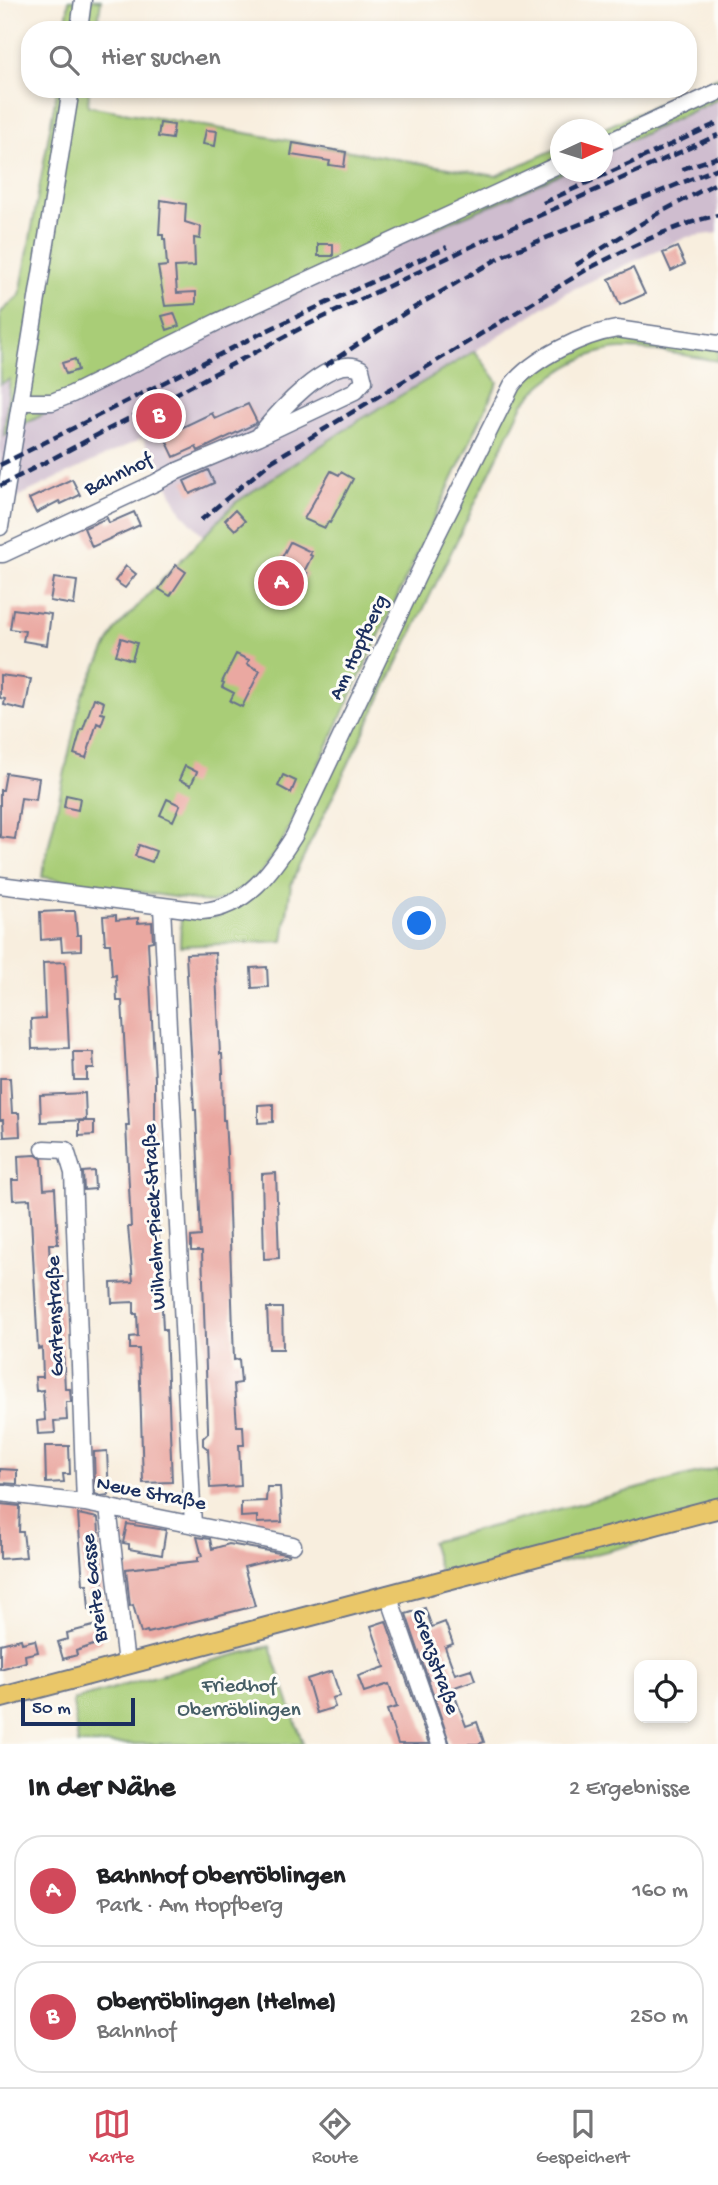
<!DOCTYPE html>
<html lang="de">
<meta charset="utf-8">
<style>
:root{--surface:#fff;--page:#f6f6f6;--text:#202124;--muted:#757577;--line:#e0e0e0;--accent:#d1495b}
body{margin:0;font-family:"Gochi Hand",sans-serif;background:var(--page);color:var(--text)}
.controls{position:absolute;right:21px;bottom:21px;display:grid;overflow:hidden;border-radius:14px;box-shadow:0 4px 10px #0003}
.controls button{width:63px;height:63px;display:grid;place-items:center;padding:0;border:0;border-bottom:2px solid var(--line);background:var(--surface);color:var(--text);font:35px sans-serif}
.compass{position:absolute;left:550px;top:119px;width:63px;height:63px;border-radius:50%;background:var(--surface);box-shadow:0 4px 10px #0003;rotate:86deg}
.scale{position:absolute;left:21px;bottom:18px;width:114px;box-sizing:border-box;padding-left:7px;border:4px solid #1b2f5e;border-top:0;font-size:19px;line-height:24px;white-space:nowrap;color:#1b2f5e;-webkit-text-stroke:5px #fdfcf7;paint-order:stroke}
.you{position:absolute;left:420px;top:924px;width:24px;height:24px;margin:-18px;border:5px solid #fff;border-radius:50%;background:#1a73e8;box-shadow:0 0 0 10px #1a73e833}
.badge{display:grid;place-items:center;width:46px;height:46px;border-radius:50%;background:var(--accent);color:#fff;font-size:23px;font-weight:700}
.pin{position:absolute;translate:-50% -50%;border:4px solid #fff;box-shadow:0 2px 7px #0006}
.list{margin:0;padding:0;list-style:none}
h2{display:flex;justify-content:space-between;align-items:center;height:91px;margin:0;padding:0 28px;font-size:30px}
h2 small{font-size:23px;font-weight:400;color:var(--muted)}
.list li{display:grid;grid-template-columns:46px 1fr auto;gap:21px;align-items:center;box-sizing:border-box;height:112px;margin:0 14px 14px;padding:0 14px;border:2px solid var(--line);border-radius:28px}
.list b{display:block;font-size:26px;white-space:nowrap}
.list p{margin:0;font-size:23px;white-space:nowrap;color:var(--muted)}
.list em{font-size:23px;font-style:normal;color:var(--muted)}
.icon{flex:none;width:38px;height:38px;fill:none;stroke:currentColor;stroke-width:2;stroke-linecap:round;stroke-linejoin:round}
.map{position:relative;flex:none;width:718px;height:1744px;overflow:hidden}
.search{position:absolute;background:var(--surface);box-shadow:0 4px 10px #0003;left:21px;right:21px;top:21px;height:77px;display:flex;align-items:center;gap:18px;box-sizing:border-box;padding:0 24px;border-radius:28px;color:var(--muted);font-size:26px}
.sheet{height:343px;background:var(--surface)}
nav{display:flex;justify-content:space-around;align-items:center;box-sizing:border-box;height:98px;border-top:2px solid var(--line);background:var(--surface);font-size:19px;color:var(--muted)}
nav a{display:grid;justify-items:center;gap:4px}
nav .on{color:var(--accent)}
.map>svg:first-child{display:block}
.industrial{fill:#cfbdcf}
.green{fill:#a9cd77;stroke:#627e6a;stroke-width:2}
.building{fill:#eaa8a1}
.lines{fill:none;stroke-linecap:round;stroke-linejoin:round}
.minor-casing{stroke:#68728b;stroke-width:19}
.major-casing{stroke:#68728b;stroke-width:23}
.minor{stroke:#fff;stroke-width:16}
.major{stroke:#eac769;stroke-width:19}
.rail{stroke:#1b2f5e;stroke-width:4.5;stroke-dasharray:10 5;stroke-linecap:butt}
.labels{text-anchor:middle;dominant-baseline:central;stroke-width:6;stroke-linejoin:round;paint-order:stroke}
.street-label{font-size:21px;fill:#1b2f5e;stroke:#fdfcf7}
.park-label{font-size:21px;fill:#465e66;stroke:#fdfcf7}
</style>
<div class="map">
<svg width="718" height="1744" viewBox="0 0 718 1744">
<rect width="100%" height="100%" fill="#fdfcf7"/>
<filter id="ink" filterUnits="userSpaceOnUse"><feTurbulence type="fractalNoise" baseFrequency=".0143" numOctaves="2"/><feDisplacementMap in="SourceGraphic" scale="14" xChannelSelector="R" yChannelSelector="G"/><feConvolveMatrix kernelMatrix="1 2 1 2 8 2 1 2 1" color-interpolation-filters="sRGB"/></filter>
<filter id="wash" filterUnits="userSpaceOnUse"><feTurbulence type="fractalNoise" baseFrequency=".00686" numOctaves="4" result="noise"/><feDisplacementMap in="SourceGraphic" scale="28" xChannelSelector="R" yChannelSelector="G"/><feGaussianBlur stdDeviation="1.57" result="paint"/><feColorMatrix in="noise" values="0 0 0 0 0 0 0 0 0 0 0 0 0 0 0 0 0 1.4 0 .05"/><feComposite in="paint" operator="in"/></filter>
<g filter="url(#wash)">
<rect width="100%" height="100%" fill="#f8eede"/>
<path class="industrial" d="M718,99V233L687,237L567,292L475,351L358,421L235,503L204,536L182,513L143,438L0,505V384L11,378L4,435L67,402L407,240L510,197L564,172H602L603,153Z"/>
<path class="green" d="M69,0H101L97,30H65Z
M718,77V99L603,153L602,130H600Z
M57,89H89L88,106L496,176L560,147V172H564L510,197L407,240L67,402L4,435L10,379L0,384V313L20,295Z
M615,334L718,348V361C686,356 653,348 621,349C584,351 546,377 523,404L298,868L291,885L283,941L180,946L181,913L213,917L221,915L266,883L514,391L536,368L604,336Z
M475,351L498,382L280,847L259,875L237,894L212,903L42,877L81,698L115,630L235,503L358,421Z
M718,1468V1523L446,1592L431,1542Z
M270,1646L303,1744H78L73,1700L173,1671Z"/>
<g id="blocks">
<path class="building" d="M160,123L174,125L172,139L158,137Z
M206,130L217,131L215,146L203,144Z
M293,143L346,152L344,167L329,165L330,161L291,155Z
M161,200L186,204L185,222L201,227L200,239L194,238L195,266L175,267L177,293L196,292V304L165,306L158,267L167,266L165,239H163V235H159Z
M318,244H333V256H318Z
M677,247L685,264L671,271L663,253Z
M633,268L645,294L620,305L609,279Z
M174,313L179,326L167,330L162,316Z
M75,359L78,370L66,374L62,363Z
M248,404L257,422L255,424L198,451L196,447L174,457L164,436L212,413L215,419Z
M208,470L214,483L190,494L184,481Z
M331,471L339,475L341,472L353,479L330,523L328,522L325,528L304,519Z
M72,479L80,495L61,504L59,501L36,513L29,499Z
M235,510L245,521L235,530L225,520Z
M134,512L140,525L92,547L84,528L107,518L109,523Z
M290,542L311,552L310,555L312,556L304,572L307,573L301,586L280,575L282,570L277,567Z
M176,565L186,572L170,596L159,589Z
M126,566L136,574L125,588L115,581Z
M54,578L77,581L74,605L50,601Z
M13,609L51,614L47,645L23,641L25,631L10,629Z
M121,638L137,643L132,660L116,655Z
M236,654L249,660L247,664L260,671L242,707L230,701L234,693L222,687L224,683L222,682Z
M0,675L31,679L25,710L4,705L5,699L0,698Z
M94,698L104,702L101,713L105,714L101,725L97,723L86,758L74,754L81,729H83Z
M185,766L197,772L191,785L179,780Z
M6,773L39,778L36,800L21,798L15,839L0,837V790H3Z
M283,775L296,781L291,793L278,786Z
M66,795L80,798L78,810L64,807Z
M167,799L180,805L173,821L160,815Z
M139,845L156,851L152,862L135,856Z
M63,911H75L77,935H81V950L62,951L61,938L41,940L40,912Z
M116,915V920L138,918V923L152,922L153,941L148,942L155,1079V1147L161,1290L163,1329H166L172,1482L143,1483L139,1349H130V1337L138,1336L137,1314H134V1302L112,1303L111,1283L133,1282L128,1227H131L126,1125H129L122,1001H117L116,975L112,976L110,944H105L103,916Z
M215,953L220,1054H222L223,1073H222L223,1120H225L227,1154L234,1360L239,1359L241,1383L234,1384L237,1426H243L244,1445H239L241,1486L210,1488L208,1449L203,1445V1438L208,1433V1428L202,1251H191V1237L201,1236L196,1110H194L186,954Z
M65,962L69,1048L32,1049L31,1019L45,1018L43,963Z
M267,967L268,987L252,988L251,968Z
M73,1052H93L94,1069H87V1080H74Z
M0,1078H10L12,1113H19L20,1136L4,1137L3,1120H0Z
M85,1093L86,1120L41,1122L40,1095Z
M273,1104V1122L258,1123V1105Z
M79,1121H94V1135L79,1136Z
M36,1155L42,1159L44,1189L55,1188L58,1244H49L50,1267L59,1266L65,1389H70L71,1402H66L67,1420L54,1421L55,1433L38,1434L37,1421L45,1420L43,1390L36,1391L35,1377H43L42,1348L38,1349L30,1199L13,1200L12,1180H19L18,1156Z
M94,1171L95,1189L84,1190L83,1172Z
M276,1173L279,1258L264,1259L262,1174Z
M267,1308H282L283,1349H269Z
M45,1446H69L70,1474H63L64,1482L46,1483Z
M107,1451L109,1495L101,1496L95,1494L94,1452Z
M0,1469L17,1470V1484L0,1483Z
M267,1487H280L282,1522L257,1523V1516L241,1517V1502L266,1501Z
M0,1504L20,1506L19,1532H23L26,1557L0,1559Z
M78,1514L98,1518L104,1606L89,1609L87,1584H83Z
M127,1524L166,1530L162,1555L129,1549V1544L123,1543Z
M197,1537L210,1539L212,1549L229,1544L290,1555L244,1567L255,1606L148,1633L147,1631L141,1633L133,1605L130,1606L126,1569L198,1561V1557L202,1556Z
M425,1608L432,1627L445,1622L453,1644L445,1647L455,1674L471,1669L475,1680L452,1688L466,1726L477,1722L484,1742L478,1744H450L406,1614Z
M386,1621L429,1744H398L387,1710L397,1707L389,1684L364,1692L358,1676L385,1667L371,1626Z
M97,1625L102,1642L76,1651L77,1655L63,1659L58,1642L68,1639L67,1633Z
M21,1639L22,1643L35,1640L38,1652L25,1655L26,1662L0,1669V1644Z
M332,1671L340,1696L332,1698L335,1707L317,1713L307,1679Z"/>
</g>
</g>
<g filter="url(#ink)">
<use href="#blocks" fill-opacity="0" stroke="#68728b" stroke-width="2"/>
<g class="lines">
<g class="minor-casing">
<path id="minor" d="M79,30L83,0
M602,145L718,92
M21,402H52L72,394L217,322L560,164
M0,527L71,89
M0,554H3L155,483L175,472L258,437L355,391L364,381L361,369C330,351 275,416 258,437
M0,885L202,911C246,908 272,871 294,836L434,541L512,385C533,358 584,334 617,329L718,344
M162,907L193,1525
M44,1149L66,1150L73,1173L85,1503
M0,1493L85,1503L293,1545
M108,1507L126,1664
M388,1594L440,1744"/>
</g>
<g class="major-casing">
<path id="major" d="M0,1698L718,1508"/>
</g>
<use href="#minor" class="minor"/>
<use href="#major" class="major"/>
<path class="rail" d="M682,169L718,157
M543,203L718,123
M576,265L655,215L718,182
M325,366L405,313L504,255L718,168
M0,465L266,331L447,247
M0,486L307,325L485,240L718,135
M201,520L272,461L586,270C628,248 671,226 718,215"/>
</g>
</g>
<g class="labels">
<g class="street-label">
<text transform="translate(119 476) rotate(-26)">Bahnhof</text>
<text transform="translate(360 648) rotate(-65)">Am Hopfberg</text>
<text transform="translate(156 1217) rotate(-93)">Wilhelm-Pieck-Straße</text>
<text transform="translate(57 1316) rotate(-92)">Gartenstraße</text>
<text transform="translate(151 1495) rotate(11)">Neue Straße</text>
<text transform="translate(96 1588) rotate(-97)">Breite Gasse</text>
<text transform="translate(434 1662) rotate(71)">Grenzstraße</text>
</g>
<g class="park-label">
<text x="239" y="1687">Friedhof<tspan x="239" dy="24">Oberröblingen</tspan></text>
</g>
</g>
</svg>
<div class="controls">
<button><svg class="icon" aria-label="locate" viewBox="0 0 24 24"><circle cx="12" cy="12" r="6"/><path d="M12 2v4M12 18v4M2 12h4M18 12h4"/></svg></button>
</div>
<svg class="compass" viewBox="-18 -18 36 36"><path d="M0-13l5 13h-10z" fill="#e53935"/><path d="M0 13l5-13h-10z" fill="#757577"/></svg>
<div class="scale">50 m</div>
<div class="you"></div>
<div class="pin badge" style="left:281px;top:583px">A</div>
<div class="pin badge" style="left:159px;top:416px">B</div>
<div class="search"><svg class="icon" aria-label="search" viewBox="0 0 24 24"><circle cx="10" cy="10" r="6"/><path d="M15 15l6 6"/></svg>Hier suchen</div>
</div>
<section class="sheet">
<h2>In der Nähe<small>2 Ergebnisse</small></h2>
<ul class="list">
<li><span class="badge">A</span><div><b>Bahnhof Oberröblingen</b><p>Park · Am Hopfberg</p></div><em>160 m</em></li>
<li><span class="badge">B</span><div><b>Oberröblingen (Helme)</b><p>Bahnhof</p></div><em>250 m</em></li>
</ul>
</section>
<nav>
<a class="on"><svg class="icon" aria-label="map" viewBox="0 0 24 24"><path d="M3 6l6-2 6 2 6-2v14l-6 2-6-2-6 2zM9 4v14M15 6v14"/></svg>Karte</a>
<a><svg class="icon" aria-label="directions" viewBox="0 0 24 24"><path d="M12 3l9 9-9 9-9-9zM9 14v-3h6M13 9l2 2-2 2"/></svg>Route</a>
<a><svg class="icon" aria-label="saved" viewBox="0 0 24 24"><path d="M7 4h10v16l-5-4-5 4z"/></svg>Gespeichert</a>
</nav>
